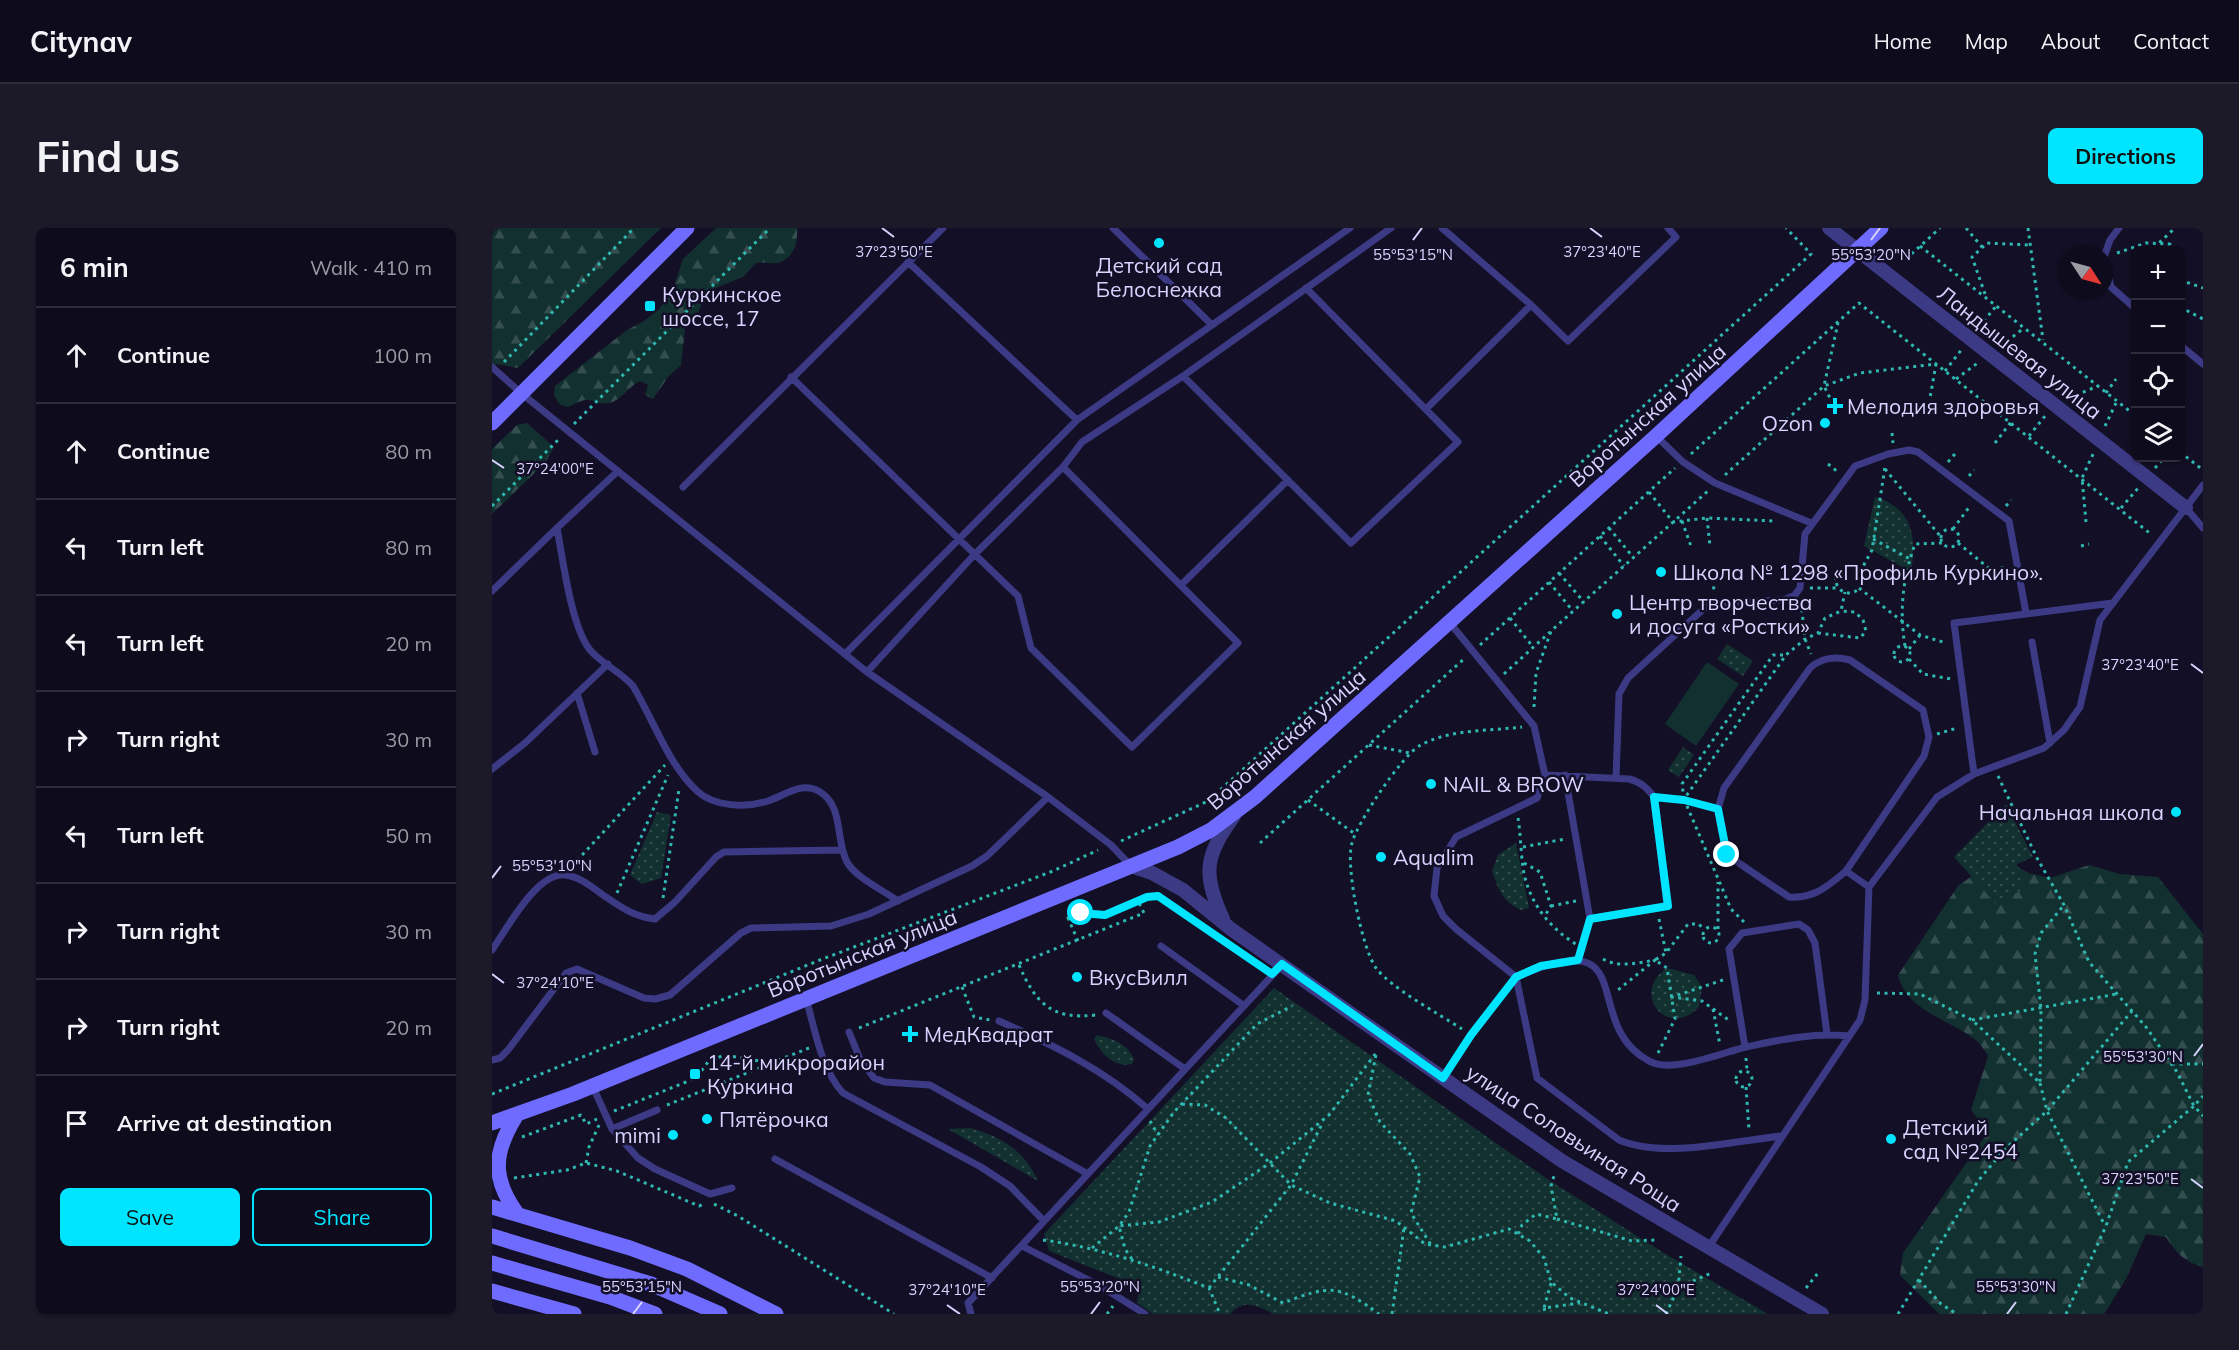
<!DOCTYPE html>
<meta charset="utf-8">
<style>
:root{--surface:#0e0b1c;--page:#1c1929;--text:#f1f3f6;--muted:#9b9ba3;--line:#2e2b3b;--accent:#00e5ff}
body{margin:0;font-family:Mulish,sans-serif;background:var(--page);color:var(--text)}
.controls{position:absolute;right:18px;top:18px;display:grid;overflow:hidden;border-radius:9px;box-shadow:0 2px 4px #0004}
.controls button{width:54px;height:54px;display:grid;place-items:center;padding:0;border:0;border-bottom:2px solid var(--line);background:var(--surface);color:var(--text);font:30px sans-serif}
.compass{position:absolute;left:1567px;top:18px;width:54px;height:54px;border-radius:50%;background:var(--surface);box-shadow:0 2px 4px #0004;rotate:126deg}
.stop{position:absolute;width:18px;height:18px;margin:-14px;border:4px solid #00e5ff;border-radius:50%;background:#fff}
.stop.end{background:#00e5ff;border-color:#fff;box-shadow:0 2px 6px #0008}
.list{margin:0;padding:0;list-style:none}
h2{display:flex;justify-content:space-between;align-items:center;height:78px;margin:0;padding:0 24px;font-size:26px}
h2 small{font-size:20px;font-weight:400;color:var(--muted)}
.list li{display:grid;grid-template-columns:39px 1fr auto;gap:18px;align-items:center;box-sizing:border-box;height:96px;padding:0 24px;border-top:2px solid var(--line)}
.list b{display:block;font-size:22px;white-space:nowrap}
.list em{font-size:20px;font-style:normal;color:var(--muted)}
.actions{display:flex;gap:12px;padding:18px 24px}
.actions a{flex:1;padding:14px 0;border:2px solid var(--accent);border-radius:9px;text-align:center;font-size:21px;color:var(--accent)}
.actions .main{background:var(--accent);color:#111}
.icon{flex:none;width:33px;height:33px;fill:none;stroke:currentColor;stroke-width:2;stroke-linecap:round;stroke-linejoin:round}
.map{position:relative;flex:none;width:1711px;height:1086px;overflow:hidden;border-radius:9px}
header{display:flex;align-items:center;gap:36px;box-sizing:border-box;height:84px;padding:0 30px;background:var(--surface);border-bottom:2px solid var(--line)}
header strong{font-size:28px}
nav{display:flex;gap:33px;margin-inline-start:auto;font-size:21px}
.intro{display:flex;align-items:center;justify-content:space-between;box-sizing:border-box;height:144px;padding:0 36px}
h1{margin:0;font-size:42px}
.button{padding:15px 27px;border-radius:9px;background:var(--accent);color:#111;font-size:21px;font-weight:700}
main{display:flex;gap:36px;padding:0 36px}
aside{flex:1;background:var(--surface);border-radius:9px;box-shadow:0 2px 4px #0004}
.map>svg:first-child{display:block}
.forest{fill:url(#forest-firs)}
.park{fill:url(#park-dots)}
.garden{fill:#12302f}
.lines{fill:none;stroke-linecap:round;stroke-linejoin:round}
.path{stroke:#2fb8b0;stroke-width:3;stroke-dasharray:3 4.5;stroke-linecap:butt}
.lane{stroke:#3d3a85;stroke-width:7}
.street{stroke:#3d3a85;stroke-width:14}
.secondary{stroke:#6f6bff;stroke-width:15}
.route{stroke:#00e5ff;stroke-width:8}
.ticks{fill:none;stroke:#d9d4ff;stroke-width:2}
.poi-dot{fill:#00e5ff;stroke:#130f26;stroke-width:2}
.labels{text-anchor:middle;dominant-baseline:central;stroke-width:5;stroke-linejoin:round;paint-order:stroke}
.poi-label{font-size:21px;fill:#d9d4ff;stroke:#130f26;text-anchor:start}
.street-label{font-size:21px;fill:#d9d4ff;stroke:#130f26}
.ticks-label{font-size:15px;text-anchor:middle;fill:#d9d4ff;stroke:#130f26;stroke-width:5;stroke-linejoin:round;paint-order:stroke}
</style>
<header>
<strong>Citynav</strong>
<nav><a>Home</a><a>Map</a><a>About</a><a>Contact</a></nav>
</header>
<div class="intro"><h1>Find us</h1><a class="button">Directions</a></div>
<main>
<aside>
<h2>6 min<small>Walk · 410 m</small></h2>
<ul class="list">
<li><svg class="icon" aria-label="ahead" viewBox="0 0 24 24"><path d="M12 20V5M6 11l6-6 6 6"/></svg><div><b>Continue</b></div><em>100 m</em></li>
<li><svg class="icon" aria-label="ahead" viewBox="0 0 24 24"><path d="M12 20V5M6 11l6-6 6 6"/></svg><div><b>Continue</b></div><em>80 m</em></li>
<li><svg class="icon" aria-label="left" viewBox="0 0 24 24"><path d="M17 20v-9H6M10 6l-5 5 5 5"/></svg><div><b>Turn left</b></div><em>80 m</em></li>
<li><svg class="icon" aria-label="left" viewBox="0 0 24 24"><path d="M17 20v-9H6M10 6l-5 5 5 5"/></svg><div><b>Turn left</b></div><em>20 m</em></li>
<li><svg class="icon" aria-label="right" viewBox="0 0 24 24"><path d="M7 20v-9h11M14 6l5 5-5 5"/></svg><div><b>Turn right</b></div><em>30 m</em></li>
<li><svg class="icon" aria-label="left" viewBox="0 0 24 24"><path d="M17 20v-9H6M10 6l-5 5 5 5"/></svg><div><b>Turn left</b></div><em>50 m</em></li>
<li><svg class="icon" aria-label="right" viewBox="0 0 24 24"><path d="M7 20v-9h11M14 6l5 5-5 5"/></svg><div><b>Turn right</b></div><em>30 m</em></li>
<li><svg class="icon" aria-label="right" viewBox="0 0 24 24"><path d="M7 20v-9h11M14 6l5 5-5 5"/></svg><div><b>Turn right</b></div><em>20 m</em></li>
<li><svg class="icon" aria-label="arrive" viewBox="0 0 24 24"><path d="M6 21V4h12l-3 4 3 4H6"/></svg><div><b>Arrive at destination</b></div></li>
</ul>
<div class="actions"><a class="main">Save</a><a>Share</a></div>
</aside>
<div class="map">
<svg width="1711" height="1086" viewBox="0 0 1711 1086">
<defs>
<pattern id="forest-firs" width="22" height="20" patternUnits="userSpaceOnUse" patternTransform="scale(1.5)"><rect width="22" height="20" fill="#12302f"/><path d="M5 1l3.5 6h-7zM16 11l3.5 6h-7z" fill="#344d4e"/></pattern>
<pattern id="park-dots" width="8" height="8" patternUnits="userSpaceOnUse" patternTransform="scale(1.5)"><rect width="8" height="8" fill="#12302f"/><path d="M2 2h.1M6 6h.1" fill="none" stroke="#344d4e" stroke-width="1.8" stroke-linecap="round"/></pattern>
</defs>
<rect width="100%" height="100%" fill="#130f26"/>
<path class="forest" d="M0,0H169L26,140L5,136L0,141Z
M224,0H305C306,14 303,27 289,34C282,37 271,33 264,35L251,49L216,63L205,87L193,101L189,137L176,149L161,171L153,167L156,157L148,153C136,159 130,172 117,175C97,178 104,164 76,179L67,176L62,167L63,158L135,102L152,93L167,81L182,58L191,31Z
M35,195L62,219L53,235L0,286V221L25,197Z
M1518,635L1537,645L1558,650L1597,637L1628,646L1666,649L1711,706V1039C1693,1034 1684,1025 1674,1009L1654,1006L1634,1051L1612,1086H1447L1408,1047L1411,1025L1496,904L1479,882L1496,828C1493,823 1489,817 1485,813C1459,792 1414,783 1406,747L1466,658L1487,643Z"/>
<path class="park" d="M1383,269C1421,280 1425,310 1419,344L1372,318Z
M1235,416L1261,433L1251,448L1225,431Z
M1191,519L1202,527L1187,549L1176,542Z
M1514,576L1541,629L1525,636L1531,662L1503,675L1462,629Z
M165,584L179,587L169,650L150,656L138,647Z
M1024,615L1037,680L1029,682C1011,674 1006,661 1000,643L1006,627Z
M1175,740L1202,747L1210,759L1207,779C1176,812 1137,765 1175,740Z
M782,760L1057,952L1172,1025L1276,1086H781C765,1077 752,1071 738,1086H661L645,1075L648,1059L557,1023L552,1006Z
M605,807C621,811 635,815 642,831L640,836C623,840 609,826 602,811Z
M478,900C510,909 532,922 546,953L456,901Z"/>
<path class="garden" d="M1215,434L1247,456L1204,518L1173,496Z"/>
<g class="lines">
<path class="path" d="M1474,0L1490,19
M1536,0L1551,112
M1428,18L1644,188
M1668,22L1667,15L1683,0
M1625,25L1654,15L1678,16L1677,22
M1414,31L1448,0
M1688,52L1711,60
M1493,66L1480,29L1495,15L1536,17
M1688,79L1711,91
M1487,99L1505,77
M1509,118L1532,100
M12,134L142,0
M1453,143L1470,121
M1464,151L1487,134
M1614,165L1624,151
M1577,170L1606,158
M1341,176L1332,158L1346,95
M82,196L278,0
M1613,198L1625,173
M1400,205L1401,215
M1537,208L1553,188
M1503,215L1519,194
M1688,224L1711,242
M1199,226L1367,75L1660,307
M1456,234L1463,226
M1336,236L1346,244
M1663,240L1672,230
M1393,241L1449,309
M1233,247L1332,158L1368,145L1444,136L1438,170
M1477,248L1482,242
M1157,264L1181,294L1215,290L1282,293
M0,278L69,209
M1514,278L1519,272
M1629,280L1647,259
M1215,290L1218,318
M1190,293L1200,321
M1594,294L1590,250L1602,224
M1117,300L1141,329
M1449 310a9 9 0 1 1 18 0a9 9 0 1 1-18 0Z
M1461,301L1478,278
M1108,308L1132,338
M1381,311L1418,331
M1466,315L1499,342L1514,339
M1589,318L1597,316
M1344 352a13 13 0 1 1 26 0a13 13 0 1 1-26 0Z
M1368,344L1380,322L1393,239
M1067,345L1092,374
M1221,351L1222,364
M1057,354L1081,383
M1318,360H1346
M1367,360L1428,407L1454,415
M1309,374L1313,411L1319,426
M1018,390L1041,419
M1326,405L1368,410L1374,403L1371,392L1363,384L1349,383
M988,417L1183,240
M1413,418C1407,383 1411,349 1423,316L1450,315
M1402 426a8 8 0 1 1 16 0a8 8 0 1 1-16 0Z
M1417,421L1428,407
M1417,431L1431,446L1459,451
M1012,446L1058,404
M1042,479L1044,445L1059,403L1217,262
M1445,506L1465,500
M877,517L918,525
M1506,548L1545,630L1572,677L1597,734L1654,799L1685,844L1702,878L1711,868
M1173,570L1192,571L1217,578
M1192,571L1190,556L1281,427H1294
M816,572L863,606
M1026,590C1029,607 1029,636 1033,650C1042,683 1064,706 1094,722
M629,613L716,573L1319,26L1294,0
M768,615L974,429
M1031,619L1073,611
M1032,635L1048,644L1059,678L1052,689
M80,638L173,537
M125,665L176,547
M171,670L187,561
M1059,678L1084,673
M1167,691L1174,725
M1252,694L1239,681L1192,571L1294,427L1313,411L1326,405L1333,390L1349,383L1353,364
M1211 707a8 8 0 1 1 16 0a8 8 0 1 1-16 0Z
M1226,701V654
M586,713L576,690C591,684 605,689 617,685C664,671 649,657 698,688
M1091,719L1096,699
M1111,731C1127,740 1145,735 1163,732L1126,762
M527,737C544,776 560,792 604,787
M1231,752L1180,769L1210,773L1238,793
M470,759L482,789L498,792
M1385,765L1428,766L1480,792L1548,855L1549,781L1543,726L1549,705L1572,677
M1221,781L1228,817
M1480,792L1625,766
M367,800L652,685L646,673
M970,801C947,786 899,760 884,740C870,721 853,637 860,615C865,595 909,529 927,518C956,501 997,503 1030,499
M1166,825L1183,791L1175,740L1163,732L1174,725L1196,696H1207L1212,702
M884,827L876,867L888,894L918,926L928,949L919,985L939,1017
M1254,830L1255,843
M1680,836H1711
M1244 851a8 8 0 1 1 16 0a8 8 0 1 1-16 0Z
M1548,855L1555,883L1613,998
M1254,859L1257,902
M0,866L328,732L561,643L606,622
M690,876L713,877L734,890L799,957L838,975L904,993L933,1016L953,1019L1017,1001L1038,1013L1052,1030L1059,1054L1078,1070L1117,1086
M175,877L317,820
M122,883L204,850L216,834L232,827L279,835
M658,893L666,907
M30,909L89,887L94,896L105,891
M94,935L97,919L107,897
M22,950L75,942L94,935L125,943L207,978L212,976
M222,976L246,988L402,1086
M1065,991L1140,1013L1163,1012
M1026,1006L1030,997L1044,986L1065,991L1059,958L1062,948
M551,1012C609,1020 662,1038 717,1060L728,1086
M600,1020L627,998L637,984L658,918L682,884L765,796L800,778
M640,1031L633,1021L627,998L667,994L720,974L778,935L837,887L884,825
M726,1049L757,1057L791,1075C838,1057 846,1056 887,1086
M1427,1052L1449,1076L1465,1086
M1059,1055L1052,1080L1088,1075
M717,1060L799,957L831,894
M1186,1060L1189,1028
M1314,1060L1326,1045
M1052,1080L1054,1086
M615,1086L621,1078
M900,1086L912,1000
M1174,1086L1186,1060L1219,1045
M1406,1086L1486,953L1513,921L1555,883L1640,783
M1574,1086L1614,998L1636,934L1702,878L1711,888"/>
<path class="lane" d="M621,0L720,97
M950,0L1039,77L1076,113L1184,9L1176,0
M1612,29L1618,12L1627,0
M1612,30L1619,59L1644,81
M416,34L585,192
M1688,117L1711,136
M0,139L29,165L375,444L556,569L619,617L639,638
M691,148L859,315L966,214L814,60
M299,149L526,368L539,420L640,519L746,415L571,239
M934,181L1039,77
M1164,208L1191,234L1223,255L1319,295
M126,243L65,300C71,332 79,398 98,422C110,436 129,444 141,458C162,493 176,536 205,563C222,579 255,580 276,573C294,567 312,551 331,566C351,581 344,614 355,634C364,650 391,662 406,673
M191,259L451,0
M1694,280L1711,300
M689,357L796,252
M0,363L65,300
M1540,414L1558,515
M353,426L585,192L858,0
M375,444L482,327L571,239L590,214L691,148L899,0
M85,465L103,524
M0,541L33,515L116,436
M1482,546L1462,395L1621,375
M1053,547L1137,551C1149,554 1155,560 1162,569L1175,678L1098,691L1073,547
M1124,550L1127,466L1136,450L1218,375L1292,372L1303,367L1308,360L1313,306L1363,238L1396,226L1417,222L1426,224L1517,293L1534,385
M1354,643C1336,658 1322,671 1297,669L1235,627L1226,581L1232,560L1318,440C1330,429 1343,428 1358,432L1431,482L1437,509L1432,528L1354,643L1377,659
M669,718L751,777
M0,722C15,701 45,643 74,647C89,649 102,661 114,669C130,680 143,689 163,691L183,674L224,629L232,624L350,622
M314,770C323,802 329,841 351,865L489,939L518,958L552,993
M614,785L693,841
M507,793C561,817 611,841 656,881
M357,804L368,831L382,850L393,854L438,857L596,946
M1253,819L1237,721L1250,705L1307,696L1316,702L1323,715L1335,806
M0,832L8,830L16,822L74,745L85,741L152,770L163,771L178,767L249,705L259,700L339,698L377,686L480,638L495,628L556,569
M951,850L979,807L1024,749L964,701L951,688L942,668L945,640L964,609L1045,570L1053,547L1042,498L958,395
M101,859L120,901L146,930L163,941L218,966L240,960
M120,901L165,882
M1289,908C1243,913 1171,931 1127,912L1045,850L1024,749C1153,693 1086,795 1157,833C1179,846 1229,825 1254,819C1287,812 1323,804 1357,808
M283,931L500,1050
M530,1018L610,1059L653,1086
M1216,1020L1368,792L1373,772L1377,659L1445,569L1482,546L1552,520L1572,502L1588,479L1608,392L1711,257
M479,1086L476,1075L790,737"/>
<path class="street" d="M1337,0L1694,280
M639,638L660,645L691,662L739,701L861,787L1070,933L1330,1086
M731,691C710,645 713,628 742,588"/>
<path class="secondary" d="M0,195L195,0
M0,895L81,866L686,619L719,602L763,569L1164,208L1389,0
M0,979L138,1020L195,1041L284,1086
M24,984C0,950 1,925 24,888
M0,1008L159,1056L228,1086
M0,1035L118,1069L163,1086
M0,1063L82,1086"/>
</g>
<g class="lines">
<path class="route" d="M589,685L613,687L655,669L666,668L780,746L790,736L951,850L979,807L1024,749L1049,738L1086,732L1098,691L1176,678L1162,569L1192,572L1226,581L1235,627"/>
</g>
<path class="ticks" d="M390,0L402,9M1098,0L1110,9M921,12L930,0M1379,12L1388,0M0,232L12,240M1699,436L1711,445M0,650L9,638M0,746L12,755M1702,828L1711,816M1699,951L1711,960M455,1077L468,1086M1164,1077L1176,1086M141,1086L150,1074M599,1086L608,1074M1515,1086L1524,1074"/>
<g class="poi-dot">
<circle cx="667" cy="15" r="6"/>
<rect x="152" y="72" width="12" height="12" rx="3"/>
<path d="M1340 169h6v6h6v6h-6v6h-6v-6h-6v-6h6z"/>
<circle cx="1333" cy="195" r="6"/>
<circle cx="1169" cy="344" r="6"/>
<circle cx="1125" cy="386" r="6"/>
<circle cx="939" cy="556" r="6"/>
<circle cx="1684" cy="584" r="6"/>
<circle cx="889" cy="629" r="6"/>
<circle cx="585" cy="749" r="6"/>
<path d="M415 797h6v6h6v6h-6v6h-6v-6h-6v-6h6z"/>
<rect x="197" y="840" width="12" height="12" rx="3"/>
<circle cx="215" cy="891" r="6"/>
<circle cx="181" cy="907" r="6"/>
<circle cx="1399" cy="911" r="6"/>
</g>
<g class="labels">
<g class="poi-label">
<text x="667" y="37" text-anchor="middle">Детский сад<tspan x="667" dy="24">Белоснежка</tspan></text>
<text x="170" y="66">Куркинское<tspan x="170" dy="24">шоссе, 17</tspan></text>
<text x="1355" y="178">Мелодия здоровья</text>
<text x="1321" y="195" text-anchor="end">Ozon</text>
<text x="1181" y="344">Школа № 1298 «Профиль Куркино».</text>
<text x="1137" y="374">Центр творчества<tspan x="1137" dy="24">и досуга «Ростки»</tspan></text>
<text x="951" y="556">NAIL &amp; BROW</text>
<text x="1672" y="584" text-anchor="end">Начальная школа</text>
<text x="901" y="629">Aqualim</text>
<text x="597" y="749">ВкусВилл</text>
<text x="432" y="806">МедКвадрат</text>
<text x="215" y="834">14-й микрорайон<tspan x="215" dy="24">Куркина</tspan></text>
<text x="227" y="891">Пятёрочка</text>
<text x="1411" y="899">Детский<tspan x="1411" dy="24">сад №2454</tspan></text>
<text x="169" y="907" text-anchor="end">mimi</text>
</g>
<g class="street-label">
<text transform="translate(1528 124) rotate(38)">Ландышевая улица</text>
<text transform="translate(1155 187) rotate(-42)">Воротынская улица</text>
<text transform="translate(794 511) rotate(-41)">Воротынская улица</text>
<text transform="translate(370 725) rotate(-22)">Воротынская улица</text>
<text transform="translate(1082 910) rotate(33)">улица Соловьиная Роща</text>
</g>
</g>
<g class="ticks-label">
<text x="1110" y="29">37°23'40"E</text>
<text x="402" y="29">37°23'50"E</text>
<text x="921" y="32">55°53'15"N</text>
<text x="1379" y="32">55°53'20"N</text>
<text x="63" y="246">37°24'00"E</text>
<text x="1648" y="442">37°23'40"E</text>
<text x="60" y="643">55°53'10"N</text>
<text x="63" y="760">37°24'10"E</text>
<text x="1651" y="834">55°53'30"N</text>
<text x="1648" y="956">37°23'50"E</text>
<text x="150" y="1064">55°53'15"N</text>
<text x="608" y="1064">55°53'20"N</text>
<text x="1524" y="1064">55°53'30"N</text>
<text x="455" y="1067">37°24'10"E</text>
<text x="1164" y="1067">37°24'00"E</text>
</g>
</svg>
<div class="controls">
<button>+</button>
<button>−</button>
<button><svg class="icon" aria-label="locate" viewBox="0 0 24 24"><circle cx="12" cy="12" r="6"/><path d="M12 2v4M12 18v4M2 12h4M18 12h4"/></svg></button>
<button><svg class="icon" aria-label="layers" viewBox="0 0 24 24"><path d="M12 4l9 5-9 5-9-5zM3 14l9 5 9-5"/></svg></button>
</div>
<svg class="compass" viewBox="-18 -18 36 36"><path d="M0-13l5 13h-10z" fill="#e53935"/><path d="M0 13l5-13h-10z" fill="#9b9ba3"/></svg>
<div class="stop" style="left:589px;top:685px"></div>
<div class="stop end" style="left:1235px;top:627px"></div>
</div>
</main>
